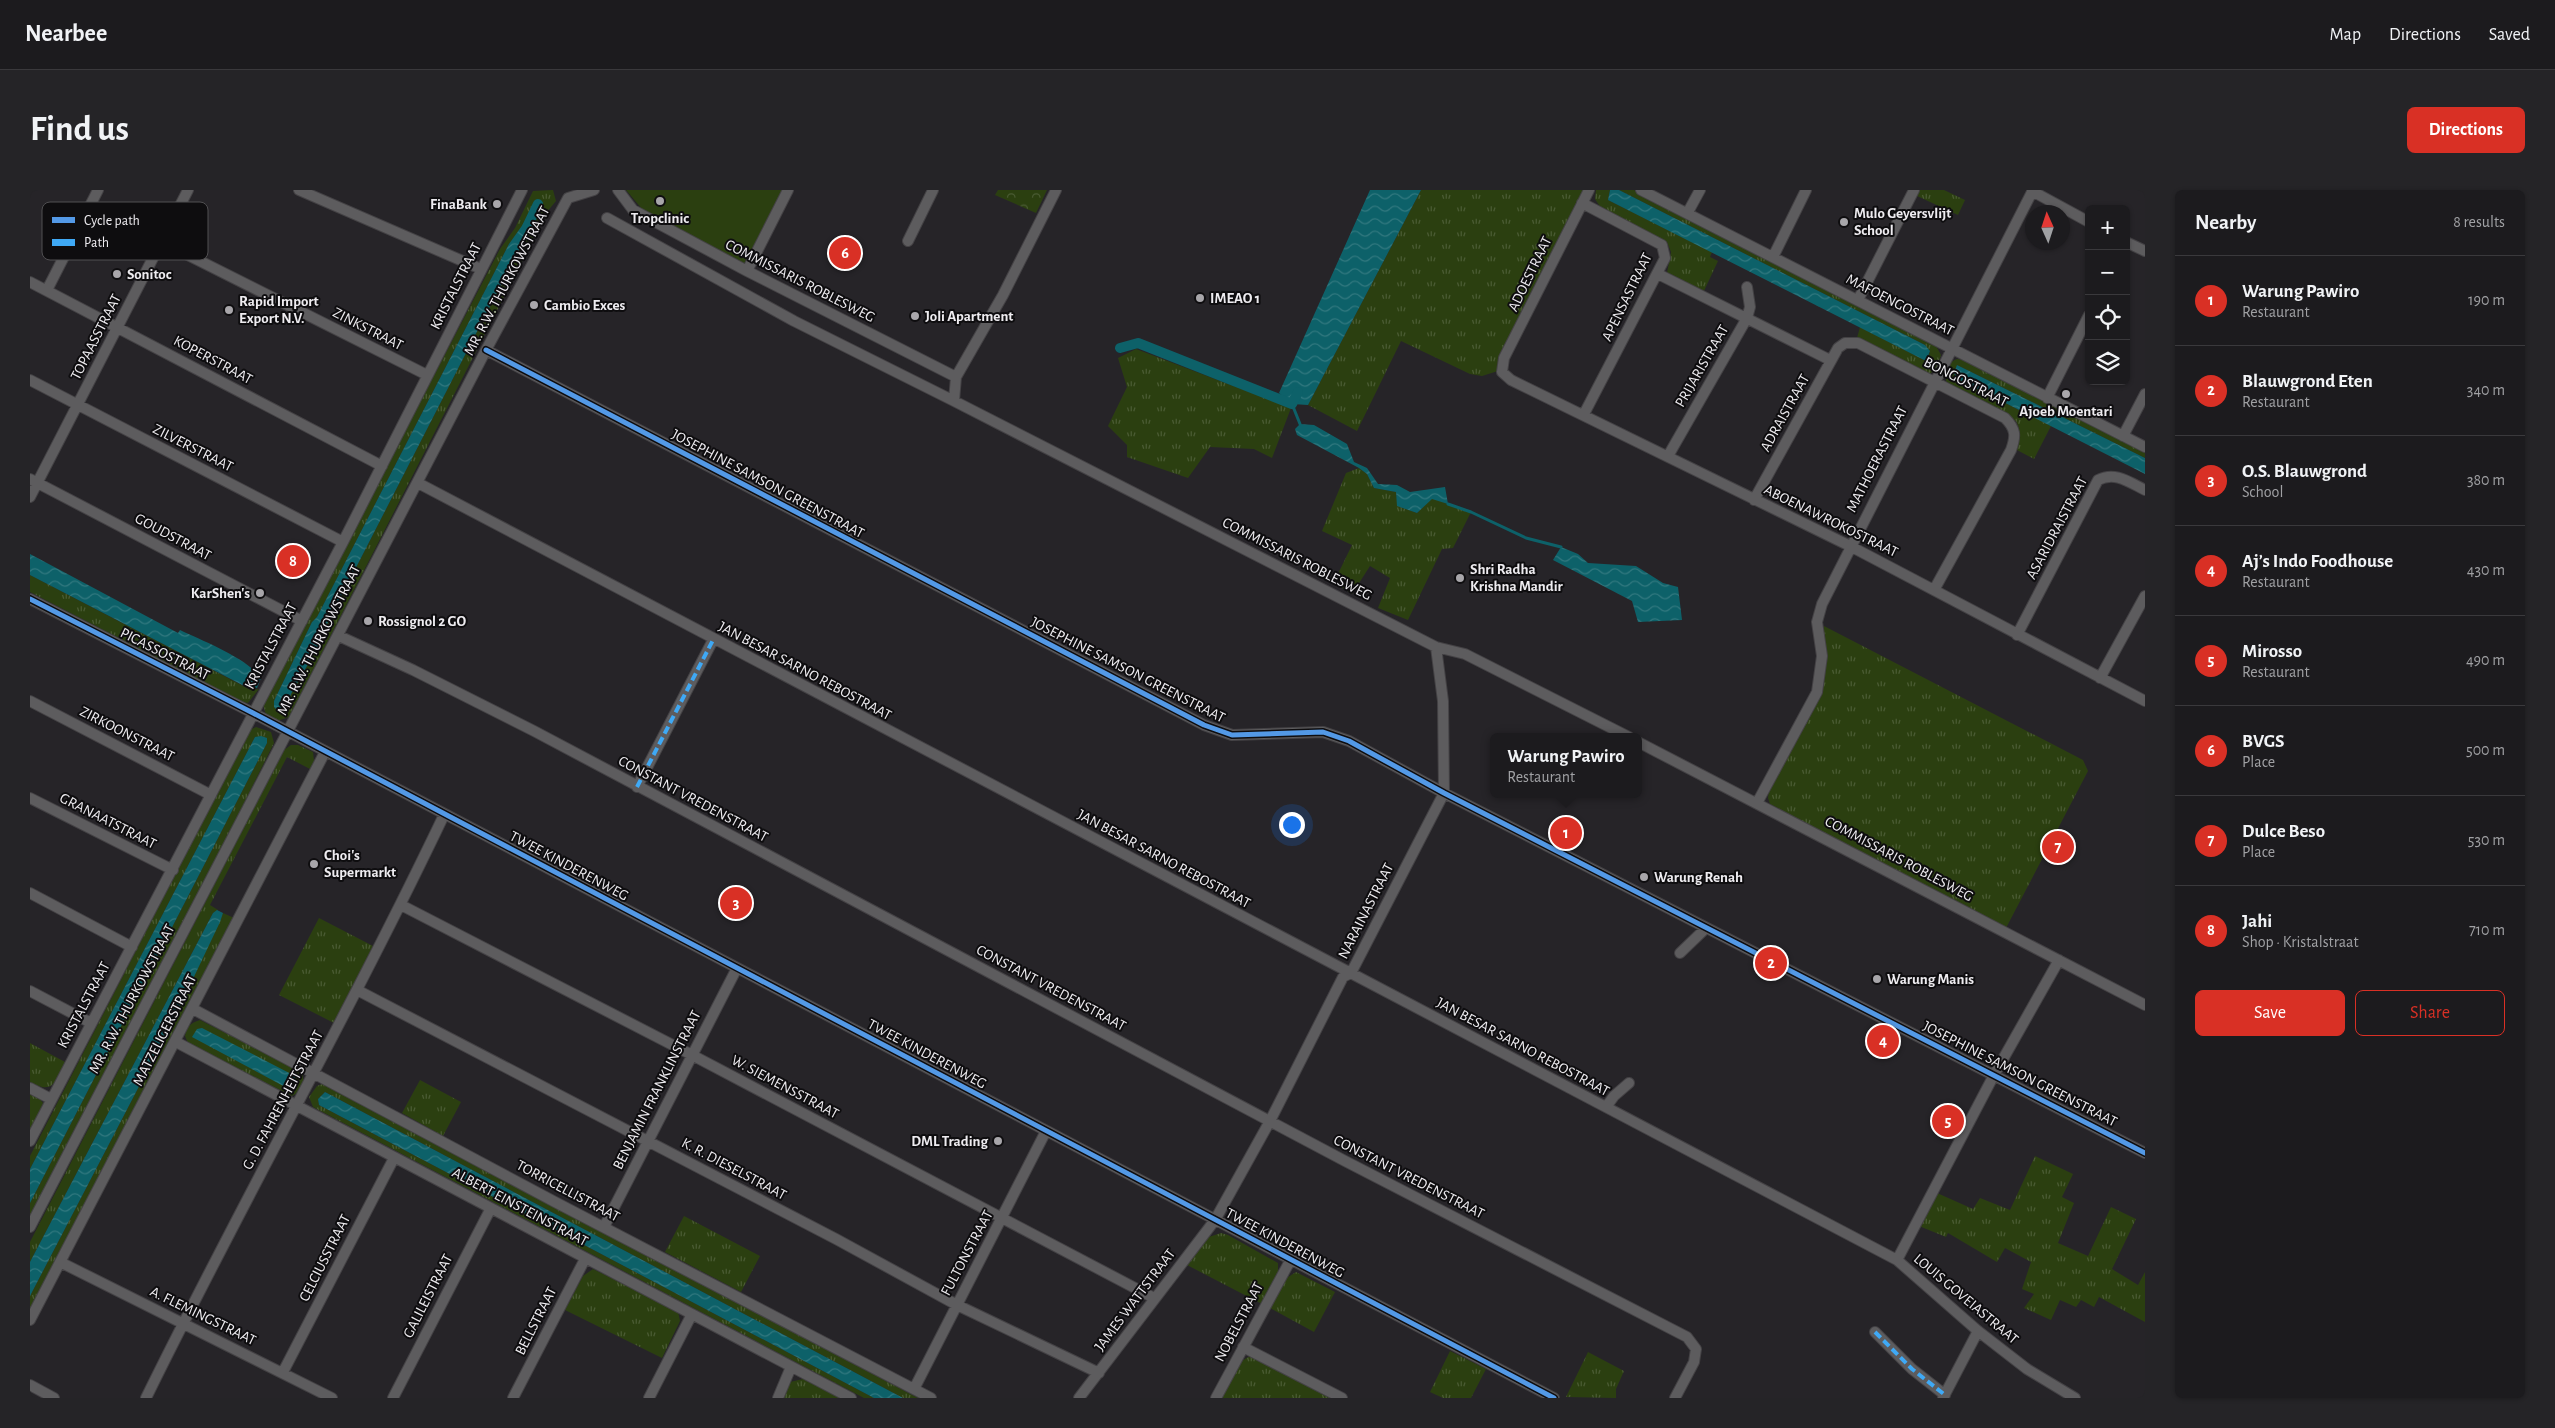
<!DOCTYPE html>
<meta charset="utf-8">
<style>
:root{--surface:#1c1b1e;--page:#252427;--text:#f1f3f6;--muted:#a0a1a4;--line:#3a393c;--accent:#d93025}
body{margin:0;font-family:"Alegreya Sans",sans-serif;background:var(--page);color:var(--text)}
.controls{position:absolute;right:15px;top:15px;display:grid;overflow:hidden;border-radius:8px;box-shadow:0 1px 4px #0004}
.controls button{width:45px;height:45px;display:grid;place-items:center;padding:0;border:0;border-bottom:1px solid var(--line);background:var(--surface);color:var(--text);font:25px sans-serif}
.compass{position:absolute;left:1995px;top:15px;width:45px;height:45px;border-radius:50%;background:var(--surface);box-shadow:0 1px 4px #0004;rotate:357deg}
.you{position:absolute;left:1261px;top:634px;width:18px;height:18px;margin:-12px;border:4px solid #fff;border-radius:50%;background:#1a73e8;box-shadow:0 0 0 8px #1a73e833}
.badge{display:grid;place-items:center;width:32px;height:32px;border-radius:50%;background:var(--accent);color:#fff;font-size:16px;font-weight:700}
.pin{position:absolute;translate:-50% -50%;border:2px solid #fff;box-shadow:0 1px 5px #0006}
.popup{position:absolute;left:1460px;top:543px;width:152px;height:65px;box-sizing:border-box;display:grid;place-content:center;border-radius:8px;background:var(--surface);filter:drop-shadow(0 1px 4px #0005);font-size:16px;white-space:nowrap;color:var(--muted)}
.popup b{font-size:19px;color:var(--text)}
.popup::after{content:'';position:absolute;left:50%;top:100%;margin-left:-10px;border:10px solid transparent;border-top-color:var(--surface)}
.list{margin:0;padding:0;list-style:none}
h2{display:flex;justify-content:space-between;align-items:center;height:65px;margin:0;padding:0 20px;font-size:21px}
h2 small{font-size:16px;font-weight:400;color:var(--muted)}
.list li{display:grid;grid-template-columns:32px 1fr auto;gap:15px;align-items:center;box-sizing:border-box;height:90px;padding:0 20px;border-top:1px solid var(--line)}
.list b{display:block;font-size:19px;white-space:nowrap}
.list p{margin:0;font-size:16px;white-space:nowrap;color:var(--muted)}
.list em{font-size:16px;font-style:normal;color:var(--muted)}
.actions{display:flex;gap:10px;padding:15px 20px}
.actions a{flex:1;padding:11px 0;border:1px solid var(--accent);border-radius:8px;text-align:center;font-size:18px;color:var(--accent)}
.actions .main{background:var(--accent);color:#fff}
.icon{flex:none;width:28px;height:28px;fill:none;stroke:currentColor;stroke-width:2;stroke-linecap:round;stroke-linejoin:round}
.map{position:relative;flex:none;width:2115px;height:1208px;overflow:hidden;border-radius:8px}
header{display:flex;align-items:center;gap:30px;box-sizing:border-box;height:70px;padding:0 25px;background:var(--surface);border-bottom:1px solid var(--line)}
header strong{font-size:24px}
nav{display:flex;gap:28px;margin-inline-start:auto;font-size:18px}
.intro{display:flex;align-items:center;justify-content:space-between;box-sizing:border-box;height:120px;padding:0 30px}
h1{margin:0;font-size:35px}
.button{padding:12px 22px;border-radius:8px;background:var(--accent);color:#fff;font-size:18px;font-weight:700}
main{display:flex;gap:30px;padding:0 30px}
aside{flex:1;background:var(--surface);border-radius:8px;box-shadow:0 1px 4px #0004}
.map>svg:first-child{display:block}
.grass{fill:url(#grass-tufts);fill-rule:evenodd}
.forest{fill:url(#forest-crowns)}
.pitch{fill:#2b3f10}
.water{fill:url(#water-waves)}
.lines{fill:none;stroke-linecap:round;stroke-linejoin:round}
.stream{stroke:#0d6169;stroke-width:3}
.canal{stroke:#0d6169;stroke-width:10}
.minor-casing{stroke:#444245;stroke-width:12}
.minor{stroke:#5d5c5e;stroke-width:10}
.quiet{stroke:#3fa9f5;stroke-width:4;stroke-dasharray:8 4;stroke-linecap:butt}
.cycleway-casing{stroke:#0e0d0f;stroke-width:8}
.cycleway{stroke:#5399e6;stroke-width:5}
.poi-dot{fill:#a8a6aa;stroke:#0e0d0f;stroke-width:2}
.labels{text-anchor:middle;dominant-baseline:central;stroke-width:4;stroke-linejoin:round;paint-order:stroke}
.poi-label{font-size:15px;font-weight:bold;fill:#eeecf0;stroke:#0e0d0f;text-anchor:start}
.street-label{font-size:15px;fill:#eeecf0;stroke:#0e0d0f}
.key{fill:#0e0d0f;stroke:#515052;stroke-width:1}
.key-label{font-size:14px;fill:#eeecf0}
</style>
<header>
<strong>Nearbee</strong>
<nav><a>Map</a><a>Directions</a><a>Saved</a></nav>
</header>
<div class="intro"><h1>Find us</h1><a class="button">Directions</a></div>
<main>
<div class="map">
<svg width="2115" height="1208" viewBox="0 0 2115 1208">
<defs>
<pattern id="grass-tufts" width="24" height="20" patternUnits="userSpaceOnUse" patternTransform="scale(1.25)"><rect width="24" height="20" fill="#2b3f10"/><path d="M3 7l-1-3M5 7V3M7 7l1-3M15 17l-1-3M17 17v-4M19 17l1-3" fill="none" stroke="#4a5b33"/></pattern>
<pattern id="forest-crowns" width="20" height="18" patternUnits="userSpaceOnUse" patternTransform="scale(1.25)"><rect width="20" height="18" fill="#2b3f10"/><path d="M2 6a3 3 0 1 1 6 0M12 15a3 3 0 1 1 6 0" fill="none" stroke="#4a5b33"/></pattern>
<pattern id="water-waves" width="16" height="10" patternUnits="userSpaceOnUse" patternTransform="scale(1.25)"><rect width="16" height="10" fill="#0d6169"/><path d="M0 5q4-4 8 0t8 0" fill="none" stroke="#31787f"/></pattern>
</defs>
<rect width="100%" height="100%" fill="#262428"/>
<path class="grass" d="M523,0L526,11L511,29L500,56L259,527L247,531L236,525L233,514L470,59L485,38L503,1ZM502,23L505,26L493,52L294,440L296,447L293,448L261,504L255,519L244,511L282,432L287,427L479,54Z
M1391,0H1555L1471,180L1452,186L1440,184L1371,151L1327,241L1278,215Z
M1566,0H1580L1578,10L1682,62L1680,67L1688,71L1673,103L1637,83L1641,62L1637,52L1571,18L1565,9Z
M1589,0H1604L1634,14L1906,156L1911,165L1907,177L1900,184L1896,183L1827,148L1830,137L1896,171L1900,162L1895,155Z
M1887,0H1914L1935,10L1928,25L1885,5Z
M1106,159L1261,218L1242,268L1224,259L1180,257L1158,288L1097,267V255L1078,236L1097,197L1088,168Z
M1927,169L1935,170L2115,262V268L1927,175L1926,188L2021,236L2004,269L1985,259C1989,249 1992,242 1986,231L1917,195C1914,184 1916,173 1927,169Z
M1329,278L1337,284L1344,298L1366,302L1368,316L1387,323L1402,308L1441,322L1423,358L1412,359L1378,430L1348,418L1360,388L1340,376L1322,404L1304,392L1322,355L1292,341L1316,283Z
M0,385L219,499H229L218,513L213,512L0,402Z
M1794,436L2053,570L2058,581L1976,738L1740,614L1738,608L1739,600L1792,499Z
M226,537L241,542L244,553L197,647L0,1027V1013L237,553L236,548L225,547L0,979V966L220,540Z
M261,555H268L283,562L284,571L280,579L257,567L180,715L188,720L183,723L0,1072V1052L254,560Z
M193,723L204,728L0,1121V1106L143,831Z
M289,728L343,756L304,833L249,805Z
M170,830L270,881C277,890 272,902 262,906L158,853L155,846C157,837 160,833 170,830Z
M0,853L35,872C25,892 24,905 0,892Z
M390,890L431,912L413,946L372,923Z
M292,894L888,1208H873L295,902L288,909L289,915L844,1208H834L283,917L279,907L287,896Z
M0,904L9,908L13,913L0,943Z
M2005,966L2043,984L2032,1007L2044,1013L2028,1053L2058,1066L2081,1017L2106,1029L2082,1079L2108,1095L2115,1082V1132L2069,1107L2064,1117L2051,1110L2046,1117L2030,1110L2021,1130L1994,1118L2004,1104L1992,1099L2001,1072L1975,1058L1967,1072L1918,1043L1916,1047L1889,1036L1907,1003L1943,1019L1950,1008L1980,1020Z
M654,1026L730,1066L711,1102L635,1062Z
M1191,1043L1198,1045L1248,1073V1084L1232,1114L1157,1075L1179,1047Z
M563,1079L648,1121L650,1131L632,1168L535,1120L553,1086Z
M1266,1082L1305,1102L1284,1142L1240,1118L1255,1089Z
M1420,1161L1456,1179L1441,1208H1413L1400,1202Z
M1558,1162L1594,1181L1586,1199V1208L1536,1207Z
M1220,1166L1300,1208H1192L1210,1172Z
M773,1189L778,1191L811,1208H752L760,1192Z"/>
<path class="forest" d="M968,0H1017L1006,23L965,5Z"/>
<path class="pitch" d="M596,0H754L714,74L612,19Z"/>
<path class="water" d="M1340,0H1391L1278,215L1262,214L1249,203Z
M1580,0H1589L1895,155L1900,161L1896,171L1578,10Z
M501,23L505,25L493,52L294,440L297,444L296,447L293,448L261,504L255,519L249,522L244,517V511L282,432L287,427L479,54Z
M1927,175L2115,268V284L1926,188L1924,183Z
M1270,234L1284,235L1317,254L1324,272L1337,278L1348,294L1367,295L1380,302L1415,297L1418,314L1402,309L1387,323L1367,316L1366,302L1344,298L1337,284L1329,278L1267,245L1265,239Z
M1531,357L1548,364L1558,373L1606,376L1633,393L1648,397L1652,430L1608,432L1602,411L1523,370Z
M0,364L148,443L150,440C173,451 217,468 231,488L227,498L220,499L0,385Z
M231,546L237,548V553L0,1013V979L225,547Z
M187,720L193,723L190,732L143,831L0,1106V1072L183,723Z
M172,838L265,886L266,896L259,899L162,847L167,839Z
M295,902L873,1208H844L289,915L288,909Z"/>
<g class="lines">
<path class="stream" d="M1262,214L1270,234
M1418,314L1441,322L1496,348L1531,357"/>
<path class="canal" d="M497,37L508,14
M1090,158L1108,153L1262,214L1268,202"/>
<g class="minor-casing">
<path id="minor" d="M269,0L451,79
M588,0L603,20L717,81L926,187L924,211L1406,457L1435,464L1599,547
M1559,0L1474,168L1472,182L1481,190L1820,356L2115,511
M1611,0L2115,257
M2002,1L2059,32
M1552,13L1632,55L1635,68L1554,224
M1658,22L1670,0
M577,28L764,131L924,211
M878,51L903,0
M132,52L397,185
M2096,52L2115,61
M1743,67L1776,0
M717,81L758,0
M1628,84L1800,170
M0,92L352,276
M17,100L68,0
M1828,110L1884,0
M456,160L1174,535L1202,545L1293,542L1319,551L1414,603L2115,963
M926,187L973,105L1026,0
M0,190L313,352
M2017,208L2059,125
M2093,246L2115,204
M1638,266L1717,128L1720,117L1717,97
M0,289L272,431
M388,293L1867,1070
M0,307L158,0
M1724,310L1808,158L1815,153H1828L1975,228C1986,239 1986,246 1981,260L1904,400
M0,409L223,523L1524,1208
M1987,445L2068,290C2085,281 2099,292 2115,300
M309,446L383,480L504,541L1315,971L1657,1147L1666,1159L1664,1172L1645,1208
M2070,488L2115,406
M0,511L181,605
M1608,552L2115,815
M607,597L683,450
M0,608L143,680
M1727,613L1787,502L1792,466L1787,432L1792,414L2003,0
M0,703L102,757
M371,715L662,865L1124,1108
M1650,763L1676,738
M2029,770L1964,885L1867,1070L1948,1141L1997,1179L2045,1208
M327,800L806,1049L927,1115L1069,1183
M0,801L61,833
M163,819L525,1012L901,1208
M146,852L821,1208
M0,898L21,909
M1576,917L1584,906L1599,893
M0,951L313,352L492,0
M0,1037L456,160L538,8L564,0
M574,1037L707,778
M30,1072L302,1208
M0,1130L295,562
M1845,1142L1882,1179L1915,1205
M1213,1157L1312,1208
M253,1182L364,968
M0,1195L24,1208
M884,1199L1016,941
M116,1208C212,1012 320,822 414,625
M363,1208L461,1018
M483,1208L555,1069
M619,1208L662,1124
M748,1208L761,1177
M1049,1208L1185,1030L1240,931L1313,787L1321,783L1414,603L1413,511L1406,457
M1186,1208L1260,1071
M1913,1208L1948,1141"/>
</g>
<use href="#minor" class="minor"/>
<path class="quiet" d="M607,597L683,450
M1845,1142L1882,1179L1915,1205"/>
<g class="cycleway-casing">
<path id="cycleway" d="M456,160L1174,535L1202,545L1293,542L1319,551L1414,603L2115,963
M0,409L223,523L1524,1208"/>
</g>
<use href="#cycleway" class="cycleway"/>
</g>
<g class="poi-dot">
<circle cx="630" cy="11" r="5"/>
<circle cx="467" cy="14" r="5"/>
<circle cx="1814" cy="32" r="5"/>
<circle cx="87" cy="84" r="5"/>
<circle cx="1170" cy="108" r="5"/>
<circle cx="504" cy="115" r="5"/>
<circle cx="199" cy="120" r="5"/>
<circle cx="885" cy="126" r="5"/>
<circle cx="2036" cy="204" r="5"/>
<circle cx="1430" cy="388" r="5"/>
<circle cx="230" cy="403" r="5"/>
<circle cx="338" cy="431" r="5"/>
<circle cx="284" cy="674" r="5"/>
<circle cx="1614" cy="687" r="5"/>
<circle cx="1847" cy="789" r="5"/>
<circle cx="968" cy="951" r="5"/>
</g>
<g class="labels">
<g class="poi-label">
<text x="457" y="14" text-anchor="end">FinaBank</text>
<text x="1824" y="23">Mulo Geyersvlijt<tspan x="1824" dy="17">School</tspan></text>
<text x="630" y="28" text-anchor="middle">Tropclinic</text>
<text x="97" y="84">Sonitoc</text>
<text x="1180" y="108">IMEAO 1</text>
<text x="209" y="111">Rapid Import<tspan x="209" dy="17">Export N.V.</tspan></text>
<text x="514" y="115">Cambio Exces</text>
<text x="895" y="126">Joli Apartment</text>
<text x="2036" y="221" text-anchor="middle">Ajoeb Moentari</text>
<text x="1440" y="379">Shri Radha<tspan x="1440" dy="17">Krishna Mandir</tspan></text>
<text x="220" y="403" text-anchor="end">KarShen's</text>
<text x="348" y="431">Rossignol 2 GO</text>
<text x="294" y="665">Choi's<tspan x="294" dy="17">Supermarkt</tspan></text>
<text x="1624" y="687">Warung Renah</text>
<text x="1857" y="789">Warung Manis</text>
<text x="958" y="951" text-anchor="end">DML Trading</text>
</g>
<g class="street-label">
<text transform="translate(1500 84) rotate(-64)">ADOESTRAAT</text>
<text transform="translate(477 91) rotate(-62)">MR. R.W. THURKOWSTRAAT</text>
<text transform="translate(770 91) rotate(27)">COMMISSARIS ROBLESWEG</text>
<text transform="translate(426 96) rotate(-63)">KRISTALSTRAAT</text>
<text transform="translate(1597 107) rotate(-64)">APENSASTRAAT</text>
<text transform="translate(1870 115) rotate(27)">MAFOENGOSTRAAT</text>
<text transform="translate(338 139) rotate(27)">ZINKSTRAAT</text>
<text transform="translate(66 147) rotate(-63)">TOPAASSTRAAT</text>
<text transform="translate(183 170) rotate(28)">KOPERSTRAAT</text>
<text transform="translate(1672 176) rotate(-60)">PRIJARISTRAAT</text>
<text transform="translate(1936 192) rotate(27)">BONGOSTRAAT</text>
<text transform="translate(1755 223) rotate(-61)">ADRAISTRAAT</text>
<text transform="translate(163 258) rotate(27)">ZILVERSTRAAT</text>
<text transform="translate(1847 269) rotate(-63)">MATHOERASTRAAT</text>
<text transform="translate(738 294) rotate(28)">JOSEPHINE SAMSON GREENSTRAAT</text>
<text transform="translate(1801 331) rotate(26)">ABOENAWROKOSTRAAT</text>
<text transform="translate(2027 338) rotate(-62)">ASARIDRAISTRAAT</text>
<text transform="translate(143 347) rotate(28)">GOUDSTRAAT</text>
<text transform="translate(1267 369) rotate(27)">COMMISSARIS ROBLESWEG</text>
<text transform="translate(289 450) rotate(-63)">MR. R.W. THURKOWSTRAAT</text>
<text transform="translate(241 456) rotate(-62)">KRISTALSTRAAT</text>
<text transform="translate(135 464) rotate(27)">PICASSOSTRAAT</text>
<text transform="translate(1098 480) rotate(27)">JOSEPHINE SAMSON GREENSTRAAT</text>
<text transform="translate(775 481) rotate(28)">JAN BESAR SARNO REBOSTRAAT</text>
<text transform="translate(97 544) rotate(27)">ZIRKOONSTRAAT</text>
<text transform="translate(663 609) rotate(28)">CONSTANT VREDENSTRAAT</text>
<text transform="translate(78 631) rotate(27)">GRANAATSTRAAT</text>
<text transform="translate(1134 669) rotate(28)">JAN BESAR SARNO REBOSTRAAT</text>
<text transform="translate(1869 669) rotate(28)">COMMISSARIS ROBLESWEG</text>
<text transform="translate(539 676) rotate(28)">TWEE KINDERENWEG</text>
<text transform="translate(1336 721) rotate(-63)">NARAINASTRAAT</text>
<text transform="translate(1021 798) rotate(28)">CONSTANT VREDENSTRAAT</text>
<text transform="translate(102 809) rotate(-62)">MR. R.W. THURKOWSTRAAT</text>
<text transform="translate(54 815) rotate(-62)">KRISTALSTRAAT</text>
<text transform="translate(135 840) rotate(-63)">MATZELIGERSTRAAT</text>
<text transform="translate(1493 857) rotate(28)">JAN BESAR SARNO REBOSTRAAT</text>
<text transform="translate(897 864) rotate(28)">TWEE KINDERENWEG</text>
<text transform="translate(1990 884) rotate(27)">JOSEPHINE SAMSON GREENSTRAAT</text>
<text transform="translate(755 897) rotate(28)">W. SIEMENSSTRAAT</text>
<text transform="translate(627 900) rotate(-63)">BENJAMIN FRANKLINSTRAAT</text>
<text transform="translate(253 910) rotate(-62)">G. D. FAHRENHEITSTRAAT</text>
<text transform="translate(704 979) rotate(28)">K. R. DIESELSTRAAT</text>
<text transform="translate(1379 987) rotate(27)">CONSTANT VREDENSTRAAT</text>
<text transform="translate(538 1001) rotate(28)">TORRICELLISTRAAT</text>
<text transform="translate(490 1017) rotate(28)">ALBERT EINSTEINSTRAAT</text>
<text transform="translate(1255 1053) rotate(28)">TWEE KINDERENWEG</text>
<text transform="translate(937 1063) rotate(-62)">FULTONSTRAAT</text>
<text transform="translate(295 1068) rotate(-63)">CELCIUSSTRAAT</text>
<text transform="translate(398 1106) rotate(-63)">GALILEISTRAAT</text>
<text transform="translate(1936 1109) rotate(40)">LOUIS GOVEIASTRAAT</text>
<text transform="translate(1105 1110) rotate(-53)">JAMES WATTSTRAAT</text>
<text transform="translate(173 1126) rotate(26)">A. FLEMINGSTRAAT</text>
<text transform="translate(506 1131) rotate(-63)">BELLSTRAAT</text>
<text transform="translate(1209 1132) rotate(-62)">NOBELSTRAAT</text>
</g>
</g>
<rect x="12" y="12" width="166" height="58" rx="8" class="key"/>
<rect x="22" y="27" width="23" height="6" fill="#5399e6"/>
<rect x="22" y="49" width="23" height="7" fill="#3fa9f5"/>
<g class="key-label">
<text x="54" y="35">Cycle path</text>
<text x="54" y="57">Path</text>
</g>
</svg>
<div class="controls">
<button>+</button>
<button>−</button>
<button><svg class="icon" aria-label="locate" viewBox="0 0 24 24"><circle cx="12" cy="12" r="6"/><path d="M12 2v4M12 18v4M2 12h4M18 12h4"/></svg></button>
<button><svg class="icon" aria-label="layers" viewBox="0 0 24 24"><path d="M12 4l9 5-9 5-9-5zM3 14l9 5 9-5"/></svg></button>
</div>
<svg class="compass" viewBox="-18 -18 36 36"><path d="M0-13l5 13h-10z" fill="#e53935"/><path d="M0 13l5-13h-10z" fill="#a0a1a4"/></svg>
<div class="you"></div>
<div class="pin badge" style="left:1536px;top:643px">1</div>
<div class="popup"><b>Warung Pawiro</b>Restaurant</div>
<div class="pin badge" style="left:1741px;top:773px">2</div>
<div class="pin badge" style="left:706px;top:713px">3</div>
<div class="pin badge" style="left:1853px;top:851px">4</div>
<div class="pin badge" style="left:1918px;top:931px">5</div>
<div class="pin badge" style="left:815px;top:63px">6</div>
<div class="pin badge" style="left:2028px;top:657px">7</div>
<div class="pin badge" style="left:263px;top:371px">8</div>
</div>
<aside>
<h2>Nearby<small>8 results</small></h2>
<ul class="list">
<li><span class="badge">1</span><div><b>Warung Pawiro</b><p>Restaurant</p></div><em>190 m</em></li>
<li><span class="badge">2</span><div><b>Blauwgrond Eten</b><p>Restaurant</p></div><em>340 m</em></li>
<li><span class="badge">3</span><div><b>O.S. Blauwgrond</b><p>School</p></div><em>380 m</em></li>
<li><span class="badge">4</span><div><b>Aj’s Indo Foodhouse</b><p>Restaurant</p></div><em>430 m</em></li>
<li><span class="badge">5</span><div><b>Mirosso</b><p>Restaurant</p></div><em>490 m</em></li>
<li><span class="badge">6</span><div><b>BVGS</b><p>Place</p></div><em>500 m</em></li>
<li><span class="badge">7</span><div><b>Dulce Beso</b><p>Place</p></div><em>530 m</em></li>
<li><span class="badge">8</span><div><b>Jahi</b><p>Shop · Kristalstraat</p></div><em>710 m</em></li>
</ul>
<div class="actions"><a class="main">Save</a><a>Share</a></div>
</aside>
</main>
